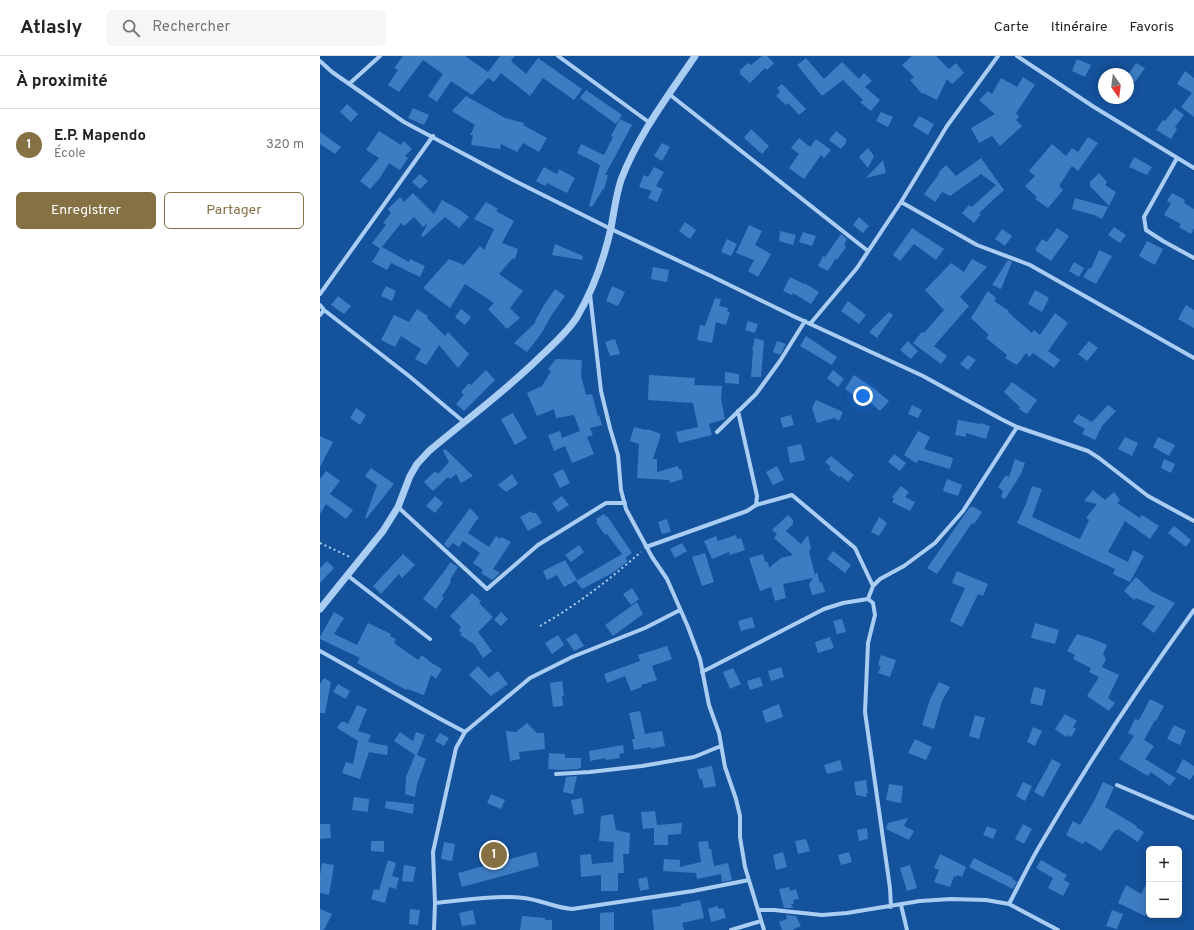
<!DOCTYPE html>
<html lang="fr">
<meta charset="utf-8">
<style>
:root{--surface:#fff;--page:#f6f6f6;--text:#222;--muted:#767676;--line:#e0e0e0;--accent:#857143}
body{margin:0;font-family:Overpass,sans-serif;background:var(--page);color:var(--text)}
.controls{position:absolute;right:12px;bottom:12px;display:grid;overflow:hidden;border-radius:6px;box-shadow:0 2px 10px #0003}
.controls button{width:36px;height:36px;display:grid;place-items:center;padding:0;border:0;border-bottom:1px solid var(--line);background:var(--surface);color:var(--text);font:20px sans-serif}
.compass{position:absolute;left:778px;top:12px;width:36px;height:36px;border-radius:50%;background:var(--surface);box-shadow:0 2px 10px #0003;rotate:166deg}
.you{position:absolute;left:543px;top:340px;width:14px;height:14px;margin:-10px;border:3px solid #fff;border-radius:50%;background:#1a73e8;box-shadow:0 0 0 6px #1a73e833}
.badge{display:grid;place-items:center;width:26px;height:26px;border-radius:50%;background:var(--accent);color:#fff;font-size:13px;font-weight:700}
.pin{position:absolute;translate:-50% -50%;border:2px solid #fff;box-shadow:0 1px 4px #0006}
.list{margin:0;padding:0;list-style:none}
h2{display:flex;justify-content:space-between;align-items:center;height:52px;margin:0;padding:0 16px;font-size:17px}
h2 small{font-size:13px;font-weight:400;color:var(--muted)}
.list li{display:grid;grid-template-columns:26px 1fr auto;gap:12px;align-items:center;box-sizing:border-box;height:72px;padding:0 16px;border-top:1px solid var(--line)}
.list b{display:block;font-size:15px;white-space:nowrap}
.list p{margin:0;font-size:13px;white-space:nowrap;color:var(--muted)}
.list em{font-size:13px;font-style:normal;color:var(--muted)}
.actions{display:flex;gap:8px;padding:12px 16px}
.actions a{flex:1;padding:9px 0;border:1px solid var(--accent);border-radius:6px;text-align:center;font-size:14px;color:var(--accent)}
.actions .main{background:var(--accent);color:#fff}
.icon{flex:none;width:22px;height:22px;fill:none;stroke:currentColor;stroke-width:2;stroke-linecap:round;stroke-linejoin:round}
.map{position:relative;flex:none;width:874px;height:874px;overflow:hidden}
header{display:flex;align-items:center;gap:24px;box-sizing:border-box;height:56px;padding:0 20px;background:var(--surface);border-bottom:1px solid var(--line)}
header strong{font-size:19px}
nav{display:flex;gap:22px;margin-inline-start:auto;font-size:14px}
.search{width:280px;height:36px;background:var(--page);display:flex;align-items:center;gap:10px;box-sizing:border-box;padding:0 14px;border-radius:6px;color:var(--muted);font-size:15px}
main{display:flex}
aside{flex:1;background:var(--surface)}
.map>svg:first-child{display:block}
.building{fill:#3d7cc2}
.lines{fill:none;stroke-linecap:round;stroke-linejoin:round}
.path{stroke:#aacdf3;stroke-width:2;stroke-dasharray:2 3;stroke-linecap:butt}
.minor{stroke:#aacdf3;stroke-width:4}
.tertiary{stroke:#aacdf3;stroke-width:7}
</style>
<header>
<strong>Atlasly</strong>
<div class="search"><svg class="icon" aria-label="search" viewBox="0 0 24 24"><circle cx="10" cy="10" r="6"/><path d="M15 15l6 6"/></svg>Rechercher</div>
<nav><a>Carte</a><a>Itinéraire</a><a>Favoris</a></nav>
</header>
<main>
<aside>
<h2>À proximité<small></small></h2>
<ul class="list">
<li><span class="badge">1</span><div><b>E.P. Mapendo</b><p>École</p></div><em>320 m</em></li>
</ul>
<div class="actions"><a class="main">Enregistrer</a><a>Partager</a></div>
</aside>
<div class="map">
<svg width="874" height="874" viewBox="0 0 874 874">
<rect width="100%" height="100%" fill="#15529c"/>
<path class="building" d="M83,0H145L168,16L180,0H195L191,5L206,18L218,2L262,33L254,44L223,22L210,40L181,17L174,26L168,22L152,39L131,25L117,46L108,40L123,18L103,4L79,36L68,29L78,14L74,12Z
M442,0H447L454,7L447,14L445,12L430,27L420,18V14L428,7L431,9Z
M592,0H616L629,13L636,7L644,17L632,28L627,23L617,44L603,37L602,38L590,24L594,21L582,9Z
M486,2L504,23L522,6L539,23L544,17L552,25L545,31L560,44L551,55L540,46L543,44L523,24L502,40L477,9Z
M757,3L771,9L765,21L752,15Z
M816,7L825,12L815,26L808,22V19Z
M865,15L874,22V61L861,51L872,37L857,28Z
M703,21L715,29L696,57L699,61L696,64L702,70L680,90L672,80L659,87L651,72L675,58L659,44L668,35L672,38L681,22L697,31Z
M462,28L486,53L479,59L468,47L466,49L456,40L460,36L457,32Z
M266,34L302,59L296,68L260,42Z
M146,40L185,62L204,67L203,69L227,82L219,96L203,87L197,96L181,88L180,93L151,89L153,79H150L155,69L132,55Z
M27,48L38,58L31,66L20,56Z
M93,52L109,59L104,69L88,62Z
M855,52L864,59L855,71L857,73L851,83L836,74L843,64L845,65Z
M561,56L573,61L568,71L556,65Z
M599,60L614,68L608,79L593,70Z
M300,63L312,69L285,119H288L284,133H283L272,151L269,150L280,109L257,97L261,88L284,99L293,81L291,80Z
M431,73L449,90L442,98L424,82Z
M59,75L81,89L84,85L92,93L85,100L88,102L80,114L69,107L60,122L50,133L40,125L59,102L46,94Z
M516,75L526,83V87L521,93L509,84Z
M0,76L21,91L15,98L0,88Z
M768,81L778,87L758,115L752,110L739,130L743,134L728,152L715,143L717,141L705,130L715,120L709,115L732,88L746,100L752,92L758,96Z
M479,82L490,91L496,83L511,94L504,102L501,99L484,123L469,112L479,98L471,92Z
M342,87L350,91L342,105L334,100Z
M548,92L554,100L548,112L539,101Z
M814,101L832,111L827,119L809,111Z
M661,102L684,134L659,157L661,158L654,167L642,157L649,149L652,151L676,129L661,118L630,140L622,136L615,146L604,138L619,118L618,117L626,109L636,120Z
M563,104L566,117L546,122Z
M224,111L237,118L239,113L255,122L247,137L227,127L225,130L216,125Z
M334,111L344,116L336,130L343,133L337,146L328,142L332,135L319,131L324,119L328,121Z
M779,117L787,126L785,129L796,136L789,150L770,130V126Z
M100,118L108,125L100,133L92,126Z
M93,137L114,158L122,144L140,154L149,161L139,172L125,161L103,181L101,180L107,169V168L103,171L94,161L84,170L81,167L62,191L89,206L90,203L105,210L100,221L71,207L67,214L52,206L60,193L52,187L66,169L63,167L71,157L68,153L80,141L84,146Z
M852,137L865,144L864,147L874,153V172L871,178L859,171L861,168L844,159L851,147L847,145Z
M755,142L788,151L782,163L774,159L752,153Z
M166,146L178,153L176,155L194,165L182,187L198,193L195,203L193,202L179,218L203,235L190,252L200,262L187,273L168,253L174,247L145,228L130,252L103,232L129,203L144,209L160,190L164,194L174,173L154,163Z
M539,161L549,170L543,177L533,169Z
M365,166L376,174L370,183L359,175Z
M429,169L442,175L435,189L451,198L438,221L428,215L434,204L416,197Z
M794,171L806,179L800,187L788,179Z
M592,172L624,193L616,204L594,188L580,205L573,199Z
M737,172L749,180L731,205L715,194L722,183L727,186Z
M682,173L692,180L685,190L675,183Z
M460,175L476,179L473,189L459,185Z
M483,176L496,180L492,190L479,186Z
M521,178L527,183L524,189L526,191L517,204L516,202L508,215L498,210L503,200L505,201Z
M407,183L417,188L411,200L401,196Z
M827,185L843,193L835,209L819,200Z
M235,188L263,200L262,204L232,199Z
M779,194L792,200L776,228L763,221L769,212L771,213Z
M652,203L667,211L640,241L649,250L614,290L627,300L621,308L593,287L602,276L604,277L624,254L605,234L631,207L644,216Z
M688,204L692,206L681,233L672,229Z
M754,206L764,212L759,221L749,215Z
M333,211L349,214L347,226L331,223Z
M470,221L484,228V227L499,236L491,248L473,237L472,239L463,235Z
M66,230L76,235L72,245L61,240Z
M292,230L305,236L298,250L286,245Z
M235,233L245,240L231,260L221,278L207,296L194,287L216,266L215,265L224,249Z
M715,234L729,242L722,256L708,248Z
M668,235L676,242L674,245L689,255L688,256L712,277L714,274L720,279L735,257L748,267L728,295L740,304L734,312L713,297L709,301L706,297L697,309L685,302L687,299L666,282L669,279L651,262Z
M18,240L31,250L24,258L11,249Z
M395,242L401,243L399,250L408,252L407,255L410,256L406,269L396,266L392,287L377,284L380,269L385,270Z
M528,245L546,259L539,268L521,255Z
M866,249L874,254V272L858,263Z
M97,253L108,260L107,262L125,280L128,276L149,298L138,312L119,289L106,309L95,303L101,293L81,280L75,291L61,284L74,259L89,266Z
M141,253L151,261L145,269L135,261Z
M569,256L573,259L557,282L549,276Z
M428,265L438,268L435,277L425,274Z
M486,280L517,301L512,309L480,290Z
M435,282L444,285L441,321H431L433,294H432Z
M295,283L300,298L290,300L285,286Z
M457,285L466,288L460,299L453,296Z
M588,285L598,295L591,303L580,294Z
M769,285L778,292L767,305L758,298Z
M648,299L656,304L648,314L640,308Z
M236,303L262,304L261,319L266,339L272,338L278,360L279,359L282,369L270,372L273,379L267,381L274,398L252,407L245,390L234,395L228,379L240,375L242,382L260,375L254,359L236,362L234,353L217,360L207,337L222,330L231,315L228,313Z
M166,314L175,324L144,355L136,348L144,339L141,336L149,327L151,329Z
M513,314L524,323L518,331L507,322Z
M405,316L419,318V328L405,327Z
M329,319L375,322L374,329L402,330L401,343L405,363L389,368L392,379L359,387L356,376L378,371L373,347L328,344Z
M534,319L553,332L569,345L560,355L541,338L538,342L525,333Z
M692,326L717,344L707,358L699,353L700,351L684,336Z
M496,344L523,356L519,365L514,362L497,367L492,352Z
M592,349L602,354L598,362L588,358Z
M788,349L796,355L782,370L775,384L762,378L765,373L753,366L758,358L772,366Z
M36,352L46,359L40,369L30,362Z
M193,357L207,382L195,389L181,363Z
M471,359L474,369L463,372L460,362Z
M638,364L660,368V367L670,370L666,383L646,377V381L635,379Z
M314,371L326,374L327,373L341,378L333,403H337V416L358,410L359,413H361L363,423L350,427L349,424L317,422L319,388L310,385Z
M598,375L610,381L604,393L633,402L630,413L599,404L596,407L584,399Z
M0,380L13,386L0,411Z
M805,381L818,387L812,400L798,393Z
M838,381L855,389L849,400L833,391Z
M481,388L485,404L470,407L467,391Z
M125,393L153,420L141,427L136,418L130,423L128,421L113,435L104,426L115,415L118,418L129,406L123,395Z
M574,398L586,407L580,415L568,406Z
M511,400L534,419L528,426L521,420L519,421L509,413L511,411L505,406Z
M695,403L705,407L701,418L685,443L681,441L683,435L678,431L686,419L689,421Z
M844,403L855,408L851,417L841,412Z
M457,410L464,424L453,429L446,416Z
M51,412L74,428L46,463L45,462L57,429L45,420Z
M243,413L250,427L240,432L233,418Z
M6,415L20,425L10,438L33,454L26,463L6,448L0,458V423Z
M192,418L198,428L186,436L178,429Z
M627,423L642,429L638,440L623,435Z
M581,430L589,436L585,441L595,446L590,455L572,446L574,443L572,441Z
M712,430L722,433L712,461L760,483L769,464L766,462L777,448L764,445L773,434L785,444L794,436L800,444L797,447L820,462L822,459L839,470L830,483L805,465L788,496L808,506L813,494L824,500L810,526L793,518L795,513L697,467L706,448Z
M115,440L123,447L115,457L106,450Z
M242,440L249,449L238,456L232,447Z
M650,451H654L662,456L654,468L652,467L617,518L607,512Z
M150,452L159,462L155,466L148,477L169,491L176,480L180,483L182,481L191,486L173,513L180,517L172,524L161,517L163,514L153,507L160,497L143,485L139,491L133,487L128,492L124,488Z
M211,455L212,457H216L222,467L208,475L200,461Z
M284,458L286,461L287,460L312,497L305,502L308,505L294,516L262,533L256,525L302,498L287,478L285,479L276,466H278L276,463Z
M468,459L473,464V468L466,475L481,488L488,479L491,493L489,495L495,519L497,516L500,527L502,526L505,536L492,539L489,528L493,522L463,528L466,542L455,545L451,531L440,535L429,502L443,498L445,506H448L449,512L461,502L473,499L454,482L457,478L452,474Z
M559,461L567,467L559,480L551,476Z
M347,463L351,476L342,478L338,466Z
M854,470L871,484L866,491L848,477Z
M416,479L417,483L421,482L425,494L410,499L409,496L392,503L384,485L396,480L398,485Z
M362,487L367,495L355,502L350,493Z
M259,489L264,496L251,506L245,499Z
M513,495L531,509L525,517L507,503Z
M385,497L394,526L382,530L372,501Z
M83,498L95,509L82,522L79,518L61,538L53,530Z
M245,504L257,524L244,531L237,519L227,524L223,515Z
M7,505L14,512L0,527V512Z
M130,506L138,511L130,524L131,526L122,540L124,542L116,553L103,543L121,519H122Z
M637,515L668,528L663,540L658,538L642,571L630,565L645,532L632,527Z
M816,521L831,535L855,547L834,577L822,568L835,550L816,542L814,544L804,535Z
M312,532L319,543L311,549L303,538Z
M152,537L161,545L159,547L173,561L158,576L172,595L163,602L154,588L140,579L142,577L139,575L141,571L130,560Z
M317,546L323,558L293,580L285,569Z
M14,556L24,562L14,578L37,589L48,567L71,578L70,580L76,583L74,587L98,604L102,599L110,606L122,613L116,623L111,619L104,639L87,633L86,634L37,607L40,602L0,583V581Z
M181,556L188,563L181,570L174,564Z
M432,561L435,571L421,575L418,565Z
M522,563L526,576L517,578L513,565Z
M715,567L739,574L735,588L711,582Z
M256,577L264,590L254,595L246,583Z
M757,578L773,583L787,589L783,598L786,603L782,611L799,619L788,642L795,647L789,655L767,640L779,621L769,616L771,612L753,603L755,599L747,595Z
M238,579L244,589L232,598L225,587Z
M510,581L514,592L498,597L495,586Z
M347,590L352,603L332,610L337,624L321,629L322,631L311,635L305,620L287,627L284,618L320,605L318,599Z
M561,599L576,604L570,621L558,617L561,610L558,609Z
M158,610L169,622L178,615L188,628L171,640L149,619Z
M461,611L464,621L451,625L448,615Z
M413,612L421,628L410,633L403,616Z
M440,621L443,630L430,634L427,625Z
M4,622L11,626L5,657H0V628Z
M242,625L244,640H242L243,650L233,651L230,627Z
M619,626L630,631L622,645L614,673L602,669L610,643Z
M18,628L30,635L26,643L13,636Z
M714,631L726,634L722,650L710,647Z
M830,643L844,650L836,665L835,664L824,684L834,690L825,703L856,722L850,730L831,716L828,720L799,703L814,680L808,677L815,663L819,664Z
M459,648L463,661L446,667L442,655Z
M37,649L47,653L38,675L51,679L48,686L68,690L67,699L49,696L40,723L22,717L26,706L33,708L38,685L17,672L21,666H25L28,668Z
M320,655L325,678L342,675L345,690L331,693V691L314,694L312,683H315L309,657Z
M745,658L757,665L753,671L756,673L751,681L747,679L746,681L735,673Z
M655,659L665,662L659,683L649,680Z
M207,667L217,677H224L225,693L199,696L200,703L190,705L186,675L196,676Z
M854,669L866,675L860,689L847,683Z
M713,671L722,675L715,690L707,686Z
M80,676L93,685L96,676L105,679L97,699L106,703L97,728L95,741L85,738L86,721L95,699L74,685Z
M120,677L129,682L124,690L115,685Z
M595,683L612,691L606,704L588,697Z
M303,689L304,697L299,698L300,702L286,704L285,702L270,705L269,695Z
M229,697L245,698V702H261V712H259L258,713L240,714L228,713Z
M732,703L741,708L723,741L714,736Z
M863,703L874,710V718L870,724L856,716Z
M520,704L523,714L507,718L504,709Z
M392,710L396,730L384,732L382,723L380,724L377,713Z
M257,720L253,738L243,736L246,721Z
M546,724L548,737L546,738L547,741L536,739L534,726Z
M703,726L712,730L705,745L696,740Z
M783,726L794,731L785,751L817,770L816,771L824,776L818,786L798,773L797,775L795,774L781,795L765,785L763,788L746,779L753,765L760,769L774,745Z
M569,728L583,730L581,747L566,744Z
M171,738L185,744L181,753L167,747Z
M34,741L49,743L48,756L32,754Z
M262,742L264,757L254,759L251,744Z
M66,745L94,748L93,758L65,752Z
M335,755L337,769L362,767L361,778L348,779V789H334V772L323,773L321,756Z
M293,758L296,774L310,777L309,798H303L304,817H298V835H281V819L261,821L260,799L271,798L272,808L293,806L294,786L279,785L281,760Z
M588,762L584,770L594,775L589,784L566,773L568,767Z
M0,768H10L11,782L0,783Z
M703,768L712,773L704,788L695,783Z
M667,770L677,774L673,783L663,779Z
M547,772L548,783L539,785L537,774Z
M486,783L490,795L478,798L475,785Z
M51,785H64V796L51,795Z
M388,785L389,793H391L394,810L408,807L412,824L402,826L401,818L377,823L376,817L343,815L344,803L360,804V811L381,806L378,786Z
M124,786L135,788L132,805L121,803Z
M216,796L219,810L142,831L138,817Z
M463,796L467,811L456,814L453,799Z
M529,796L532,806L521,809L518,799Z
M620,798L646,811L642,821L637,819L636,821L634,820L630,831L614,826L619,814L614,812Z
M654,802L693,822L692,823L697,826L693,833L649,811Z
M68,804L76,807L72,820L79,822L76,833L69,831L65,847L51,843L54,833L59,834Z
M721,804L747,819L744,824L750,827L743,840L728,832L733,822L716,812Z
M2,807L14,809L9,839L0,837V819Z
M84,809L96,811L93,826L82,825Z
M590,809L597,832L587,835L580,812Z
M327,821L329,833L320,835L318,823Z
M829,822V852L825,860L798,847L806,829L821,838Z
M469,831L470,835L476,833L479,843L473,844L474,848H471L473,852H464L459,833Z
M380,844L384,862L362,867L364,874H334L332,854L361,850V848Z
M398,850V853L403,852L406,862L391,866L388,853Z
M0,853L12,858L4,874H0Z
M90,853L100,854L98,869L89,868Z
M153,854L156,868L142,870L139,857Z
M792,854L803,858L797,873L786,870Z
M294,856V874H280V857Z
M466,859L476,860L481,870L472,874H462L459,866L467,863Z
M202,860L225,862V864H232V874H200Z"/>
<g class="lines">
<path class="path" d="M0,487L30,501
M220,570C257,549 289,524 321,496"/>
<path class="minor" d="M238,0L330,67
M697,0L774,51L874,112
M0,5L12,16L84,66L193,124L291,173L391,220L473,260L603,320L681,363L697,371L768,395L779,402L828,440L874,465
M29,28L60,0
M349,38L548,195
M857,102L824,161L826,174L843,185L874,202
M581,146L657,189L710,209L874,302
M0,238L113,80
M270,238L281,335L290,372L298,399L301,434L306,453L332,501L347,523L368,571L380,603L389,649L399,677L405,711L416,743L420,760V781L425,811L444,874
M0,249L4,254L89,320L144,366
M0,259L4,254
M490,268L537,212L581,146L627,70L678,0
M397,376L436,338L460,305L485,265
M436,449L472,439L535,492L553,530
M78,451L167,533L218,489L286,447H305
M326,491L427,455L436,449L437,440L418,355
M27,519L110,583
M548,543L553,530L560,523L584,510L615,487L643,455L697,371
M0,595C49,622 96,651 145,676
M382,616L504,553L523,547L548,543L553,547L555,559L548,587L545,656L570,832L571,851
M236,718L270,716L322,710L374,701L401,690
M797,729L874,762
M115,847C144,844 175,839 204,842C221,844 236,852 252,853L373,835L429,824
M689,848C699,829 708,810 719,791C766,710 819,630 874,554
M581,849L587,874
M438,854H454L502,859L527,857L600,845L631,843L666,844L689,848L738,874
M114,874L115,847L113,796L136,692L145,676L210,622L252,601L325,572L360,554
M411,874L441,865"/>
<path class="tertiary" d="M0,553L63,475L78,451L90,420L97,408L109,395C147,363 187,334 222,299C234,288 248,275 257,261C273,234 284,203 291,172C294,156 296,139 301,124C318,79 348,40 375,0"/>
</g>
</svg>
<div class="controls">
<button>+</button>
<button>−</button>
</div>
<svg class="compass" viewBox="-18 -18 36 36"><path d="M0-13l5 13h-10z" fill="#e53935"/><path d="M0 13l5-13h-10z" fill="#767676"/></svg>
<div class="you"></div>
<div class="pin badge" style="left:174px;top:799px">1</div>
</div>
</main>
